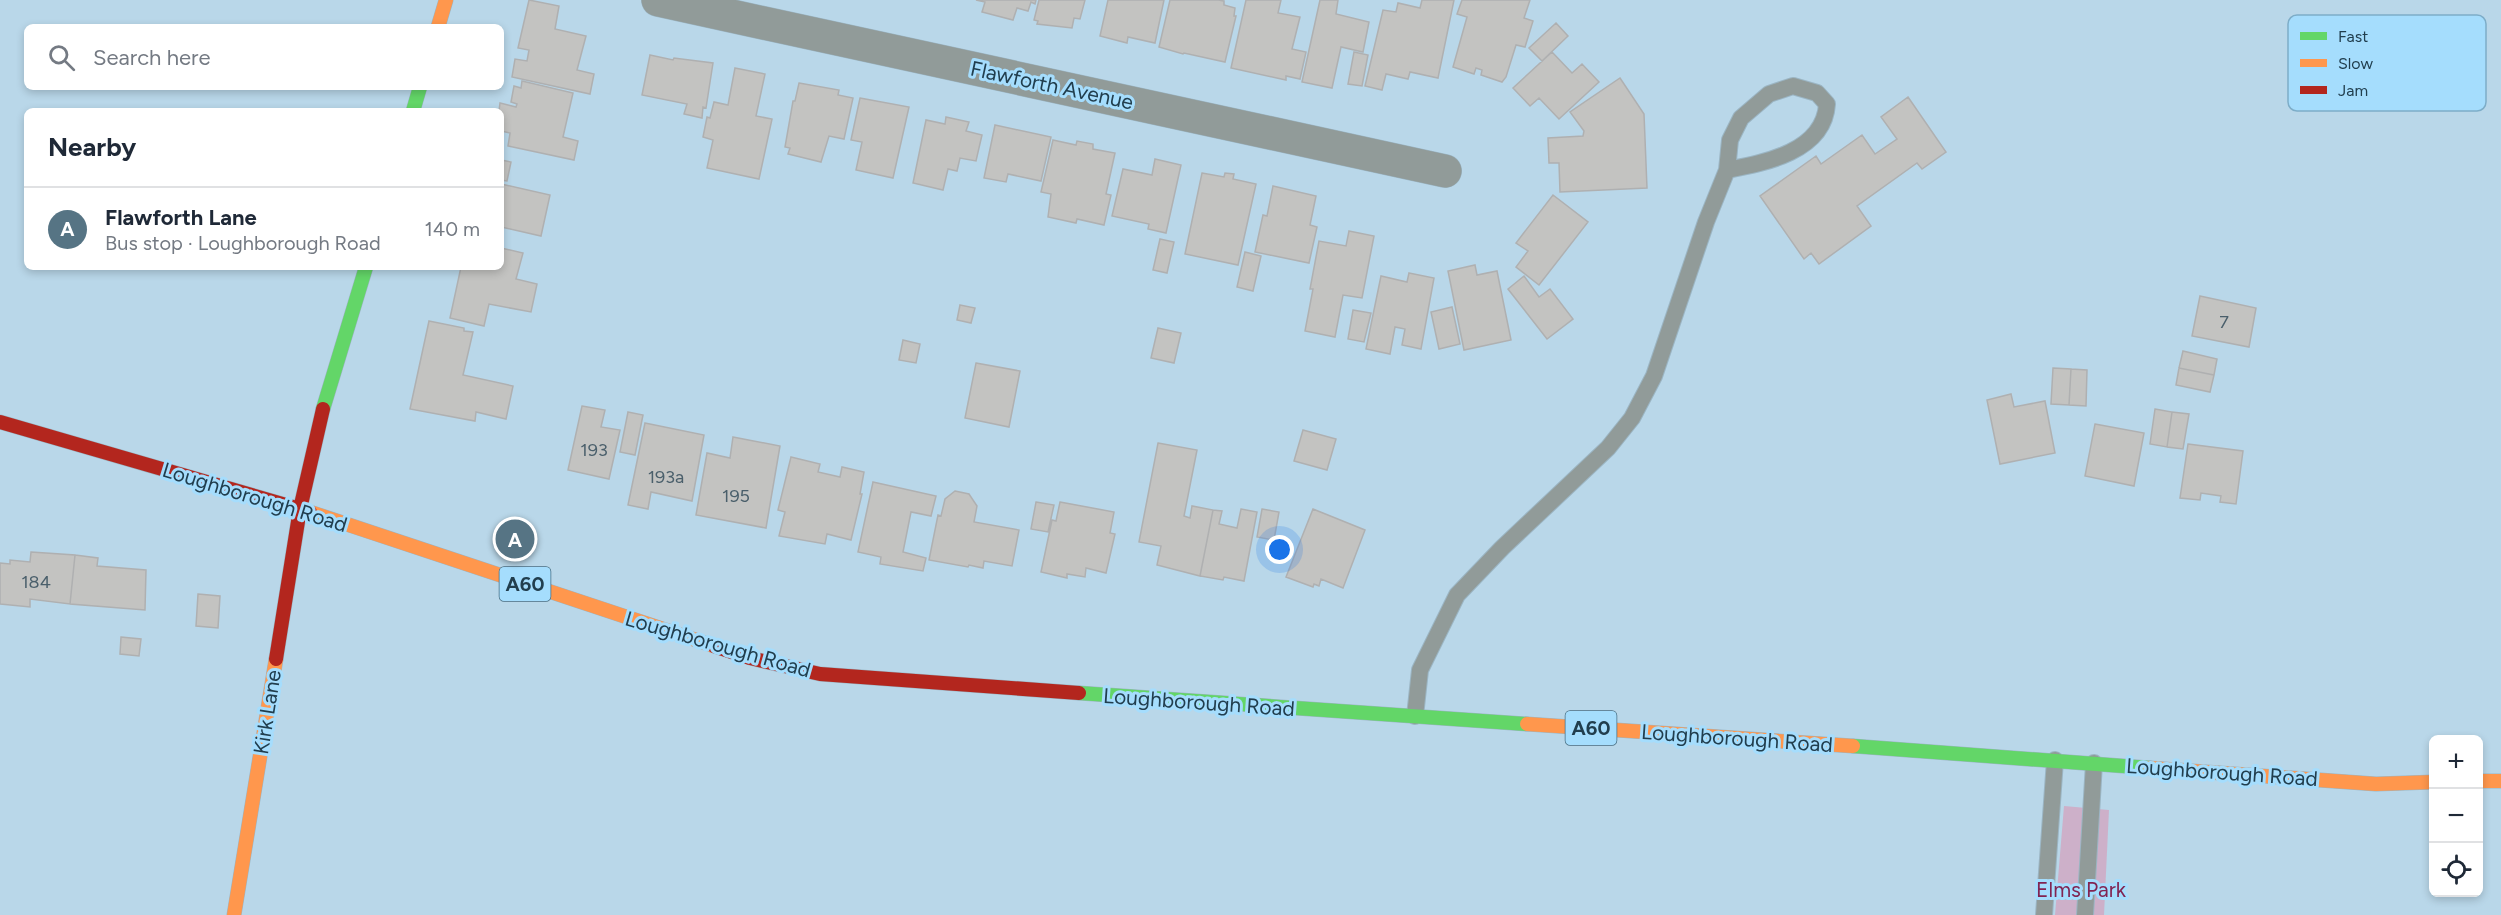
<!DOCTYPE html>
<meta charset="utf-8">
<style>
:root{--surface:#fff;--page:#f6f6f7;--text:#1f2937;--muted:#747a83;--line:#e0e1e3;--accent:#567484}
body{margin:0;font-family:Figtree,sans-serif;background:var(--page);color:var(--text)}
.controls{position:absolute;right:18px;bottom:18px;display:grid;overflow:hidden;border-radius:9px;box-shadow:0 3px 9px #0003}
.controls button{width:54px;height:54px;display:grid;place-items:center;padding:0;border:0;border-bottom:2px solid var(--line);background:var(--surface);color:var(--text);font:30px sans-serif}
.you{position:absolute;left:1280px;top:550px;width:21px;height:21px;margin:-15px;border:4px solid #fff;border-radius:50%;background:#1a73e8;box-shadow:0 0 0 9px #1a73e833}
.badge{display:grid;place-items:center;width:39px;height:39px;border-radius:50%;background:var(--accent);color:#fff;font-size:20px;font-weight:700}
.pin{position:absolute;translate:-50% -50%;border:3px solid #fff;box-shadow:0 2px 6px #0006}
.list{margin:0;padding:0;list-style:none}
h2{display:flex;justify-content:space-between;align-items:center;height:78px;margin:0;padding:0 24px;font-size:26px}
h2 small{font-size:20px;font-weight:400;color:var(--muted)}
.list li{display:grid;grid-template-columns:39px 1fr auto;gap:18px;align-items:center;box-sizing:border-box;height:84px;padding:0 24px;border-top:2px solid var(--line)}
.list b{display:block;font-size:22px;white-space:nowrap}
.list p{margin:0;font-size:20px;white-space:nowrap;color:var(--muted)}
.list em{font-size:20px;font-style:normal;color:var(--muted)}
.icon{flex:none;width:33px;height:33px;fill:none;stroke:currentColor;stroke-width:2;stroke-linecap:round;stroke-linejoin:round}
.map{position:relative;flex:none;width:2501px;height:915px;overflow:hidden}
.search{position:absolute;background:var(--surface);box-shadow:0 3px 9px #0003;left:24px;top:24px;width:480px;height:66px;display:flex;align-items:center;gap:15px;box-sizing:border-box;padding:0 21px;border-radius:9px;color:var(--muted);font-size:22px}
.panel{position:absolute;background:var(--surface);box-shadow:0 3px 9px #0003;left:24px;top:108px;width:480px;height:162px;border-radius:9px}
.map>svg:first-child{display:block}
.green{fill:#cdb0c9}
.building{fill:#c3c3c1;stroke:#afb0b1;stroke-width:1.5}
.lines{fill:none;stroke-linecap:round;stroke-linejoin:round}
.lane-casing{stroke:#9bb5c3;stroke-width:18}
.street-casing{stroke:#9bb5c3;stroke-width:34}
.fast-casing{stroke:#9bb5c3;stroke-width:15}
.slow-casing{stroke:#9bb5c3;stroke-width:15}
.jam-casing{stroke:#9bb5c3;stroke-width:15}
.lane{stroke:#919b99;stroke-width:16}
.street{stroke:#919b99;stroke-width:33}
.fast{stroke:#63d668;stroke-width:14}
.slow{stroke:#ff974d;stroke-width:14}
.jam{stroke:#b3261e;stroke-width:14}
.labels{text-anchor:middle;dominant-baseline:central;stroke-width:6;stroke-linejoin:round;paint-order:stroke}
.number-label{font-size:18px;fill:#4a5f6b}
.shield{fill:#a5ddfd;stroke:#496e82;stroke-width:1.5}
.shield-label{font-size:20px;font-weight:bold;fill:#213e4e}
.street-label{font-size:21px;fill:#213e4e;stroke:#a5ddfd}
.park-label{font-size:21px;fill:#812452;stroke:#a5ddfd}
.key{fill:#a5ddfd;stroke:#7dadc8;stroke-width:1.5}
.key-label{font-size:16px;fill:#213e4e}
</style>
<div class="map">
<svg width="2501" height="915" viewBox="0 0 2501 915">
<rect width="100%" height="100%" fill="#b9d7e9"/>
<path class="green" d="M2064,806L2109,810L2104,915H2055Z"/>
<path class="building" d="M529,0L559,6L555,29L586,36L577,70L594,74L590,94L512,77L515,59L527,61L529,50L518,48Z
M976,0H1036L1035,4L1031,2L1028,11L1017,8L1013,20L982,12L985,2Z
M1039,0H1085L1080,19L1074,18L1072,28L1037,24L1038,21L1034,20Z
M1108,0H1164L1155,43L1128,37L1127,43L1100,36Z
M1170,0H1218L1224,1V5L1235,8L1234,16H1236L1225,62L1184,53L1183,54L1159,47Z
M1246,0H1281L1278,13L1300,17L1292,49L1306,52L1300,79L1286,76V80L1231,68Z
M1320,0H1338L1336,14L1369,22L1363,52L1341,47L1332,88L1302,82Z
M1422,0H1454L1438,78L1410,72L1408,79L1386,74L1382,90L1365,86L1383,10L1396,12L1398,3L1420,8Z
M1462,0H1530L1524,18L1533,21L1525,47L1516,45L1506,77L1502,82L1481,75L1482,70L1476,68L1474,74L1453,67L1467,17L1457,14Z
M1556,23L1568,36L1542,61L1529,48Z
M1354,52L1368,55L1362,86L1348,84Z
M1552,52L1572,73L1582,64L1599,82L1559,119L1539,98L1530,106L1513,88Z
M650,55L673,60L674,58L713,63L706,108L703,107L702,118L684,114L687,104L642,95Z
M735,68L765,74L756,116L772,119L759,179L707,168L713,140L703,137L707,117L710,118L714,102L728,105Z
M1620,78L1644,114L1647,188L1560,192L1559,163H1549L1548,138L1583,136L1584,131L1570,112Z
M522,81L573,93L563,137L578,141L574,160L508,146L510,133L501,131V111H499L500,103L516,107L517,104L511,102L514,86L521,88Z
M799,83L839,90L838,95L853,98L844,139L829,136L821,162L788,154L790,148L785,147L793,101H795Z
M1908,97L1946,152L1922,169L1917,163L1857,206L1871,226L1819,264L1811,253L1804,259L1760,196L1816,156L1821,164L1862,135L1875,154L1897,139L1881,117Z
M860,98L909,107L893,178L856,170L862,142L851,140Z
M946,117L969,122L966,131L982,135L976,161L960,158L957,171L948,169L943,190L913,183L926,120L945,124Z
M995,125L1051,137L1041,181L1008,174L1006,182L984,178Z
M1053,140L1076,145L1077,141L1093,144V149L1115,153L1106,194L1111,195L1104,225L1077,219L1076,223L1048,217L1051,194L1041,192Z
M1155,159L1181,165L1166,233L1148,229L1149,224L1112,216L1123,169L1152,175Z
M501,160L511,162L507,181L501,180Z
M1202,173L1224,177L1225,173L1234,174L1233,179L1256,184L1238,265L1185,254Z
M501,184L550,195L541,236L501,227Z
M1273,186L1316,196L1310,225L1317,227L1309,263L1255,252L1263,215L1267,216Z
M1553,195L1588,222L1539,285L1516,267L1528,251L1516,243Z
M1349,231L1374,236L1362,298L1343,295L1335,337L1305,331L1313,289H1310L1319,241L1346,246Z
M1160,239L1174,242L1167,273L1153,270Z
M501,248L523,253L516,279L537,284L531,312L489,304L484,326L450,318L461,267H501Z
M1245,252L1261,256L1253,291L1237,287Z
M1475,265L1477,275L1497,271L1511,340L1464,350L1448,271Z
M1409,273L1434,278L1421,349L1402,345L1405,329L1395,327L1390,354L1366,349L1381,276L1407,282Z
M1524,276L1539,297L1550,289L1573,319L1547,339L1508,289Z
M2200,296L2256,308L2249,347L2192,336Z
M960,305L975,308L971,323L957,320Z
M1452,307L1460,344L1439,349L1431,312Z
M1353,310L1371,313L1364,342L1348,339Z
M429,321L464,328V331L473,332L463,375L513,386L506,419L476,412L475,421L410,409Z
M1158,328L1181,333L1174,363L1151,358Z
M903,340L920,344L916,363L899,360Z
M2183,351L2217,359L2214,375L2179,368Z
M976,363L1020,371L1009,427L965,418Z
M2053,368L2071,369L2069,405L2051,404Z
M2179,368L2214,375L2210,392L2176,385Z
M2071,369L2087,370L2086,406L2069,405Z
M2011,394L2014,407L2045,401L2055,453L2000,464L1987,400Z
M582,406L605,410L601,427L620,430L609,479L568,470Z
M2155,409L2172,412L2167,447L2150,444Z
M628,412L643,415L635,455L620,452Z
M2172,412L2189,414L2183,449L2167,447Z
M645,423L704,435L692,501L651,492L648,509L628,505Z
M2095,424L2144,433L2134,486L2085,476Z
M1303,430L1336,439L1327,470L1294,461Z
M733,437L780,446L766,528L696,515L707,453L730,458Z
M1158,443L1197,450L1184,516L1190,518L1192,506L1213,510L1200,576L1157,565L1161,546L1139,542Z
M2188,444L2243,451L2236,504L2220,502L2221,496L2201,493L2200,500L2180,498Z
M791,457L820,464L818,472L840,477L842,467L864,472L860,494H862L851,540L827,534L825,544L779,536L785,512L778,510Z
M873,482L936,496L931,516L911,512L903,552L926,558L923,571L880,564L881,557L858,552Z
M955,491L969,494L977,506L974,522L1019,530L1012,566L984,561L983,568L969,565L968,567L929,560L938,515L941,516L945,499Z
M1036,502L1054,505L1048,532L1031,529Z
M1060,502L1114,512L1110,533L1115,534L1106,573L1086,568L1085,577L1067,574V578L1041,572L1052,520L1056,521Z
M1241,509L1257,512L1244,581L1224,577L1223,580L1200,576L1213,510L1222,511L1219,524L1237,528Z
M1262,509L1279,512L1274,540L1257,537Z
M1313,509L1365,530L1343,588L1321,579L1319,586L1314,584L1313,587L1286,577Z
M31,552L75,555L70,604L30,599V607L0,604V563L10,564V560L30,562Z
M75,555L98,558L97,566L146,570L145,610L70,604Z
M198,594L220,596L218,628L196,626Z
M121,637L141,639L139,656L120,654Z"/>
<g class="lines">
<g class="lane-casing">
<path id="lane" d="M1415,716L1420,670L1457,595L1502,548L1608,448L1632,418L1654,376L1706,222L1727,170L1730,140L1741,118L1769,94L1793,86L1817,93L1827,104C1824,152 1764,163 1727,170
M2044,915L2055,760
M2085,915L2094,763"/>
</g>
<g class="street-casing">
<path id="street" d="M658,0L1445,171"/>
</g>
<g class="fast-casing">
<path id="fast" d="M413,111L420,87
M323,409L366,267
M1079,693L1527,724
M1853,746L2150,768"/>
</g>
<g class="slow-casing">
<path id="slow" d="M438,27L446,0
M310,512L714,646
M1527,724L1853,746
M2150,768L2376,784L2434,782
M2478,781H2501
M234,915L276,659"/>
</g>
<g class="jam-casing">
<path id="jam" d="M0,422L310,512
M714,646L750,658L820,674L1079,693
M276,659L300,509L323,409"/>
</g>
<use href="#lane" class="lane"/>
<use href="#street" class="street"/>
<use href="#fast" class="fast"/>
<use href="#slow" class="slow"/>
<use href="#jam" class="jam"/>
</g>
<g class="labels">
<g class="number-label">
<text x="2224" y="322">7</text>
<text x="594" y="450">193</text>
<text x="666" y="477">193a</text>
<text x="736" y="496">195</text>
<text x="36" y="582">184</text>
</g>
<g class="shield">
<rect x="499.5" y="567" width="51" height="34" rx="4.5"/>
<rect x="1565.5" y="711" width="51" height="34" rx="4.5"/>
</g>
<g class="shield-label">
<text x="525" y="584">A60</text>
<text x="1591" y="728">A60</text>
</g>
<g class="street-label">
<text transform="translate(1052 85) rotate(12)">Flawforth Avenue</text>
<text transform="translate(255 497) rotate(17)">Loughborough Road</text>
<text transform="translate(718 644) rotate(16)">Loughborough Road</text>
<text transform="translate(1199 702) rotate(4)">Loughborough Road</text>
<text transform="translate(267 712) rotate(-81)">Kirk Lane</text>
<text transform="translate(1737 738) rotate(4)">Loughborough Road</text>
<text transform="translate(2222 772) rotate(4)">Loughborough Road</text>
</g>
<g class="park-label">
<text x="2081" y="889">Elms Park</text>
</g>
</g>
<rect x="2288" y="15" width="198" height="96" rx="9" class="key"/>
<rect x="2300" y="32" width="27" height="8" fill="#63d668"/>
<rect x="2300" y="59" width="27" height="8" fill="#ff974d"/>
<rect x="2300" y="86" width="27" height="8" fill="#b3261e"/>
<g class="key-label">
<text x="2338" y="42">Fast</text>
<text x="2338" y="69">Slow</text>
<text x="2338" y="96">Jam</text>
</g>
</svg>
<div class="controls">
<button>+</button>
<button>−</button>
<button><svg class="icon" aria-label="locate" viewBox="0 0 24 24"><circle cx="12" cy="12" r="6"/><path d="M12 2v4M12 18v4M2 12h4M18 12h4"/></svg></button>
</div>
<div class="you"></div>
<div class="pin badge" style="left:515px;top:539px">A</div>
<div class="search"><svg class="icon" aria-label="search" viewBox="0 0 24 24"><circle cx="10" cy="10" r="6"/><path d="M15 15l6 6"/></svg>Search here</div>
<section class="panel">
<h2>Nearby<small></small></h2>
<ul class="list">
<li><span class="badge">A</span><div><b>Flawforth Lane</b><p>Bus stop · Loughborough Road</p></div><em>140 m</em></li>
</ul>
</section>
</div>
